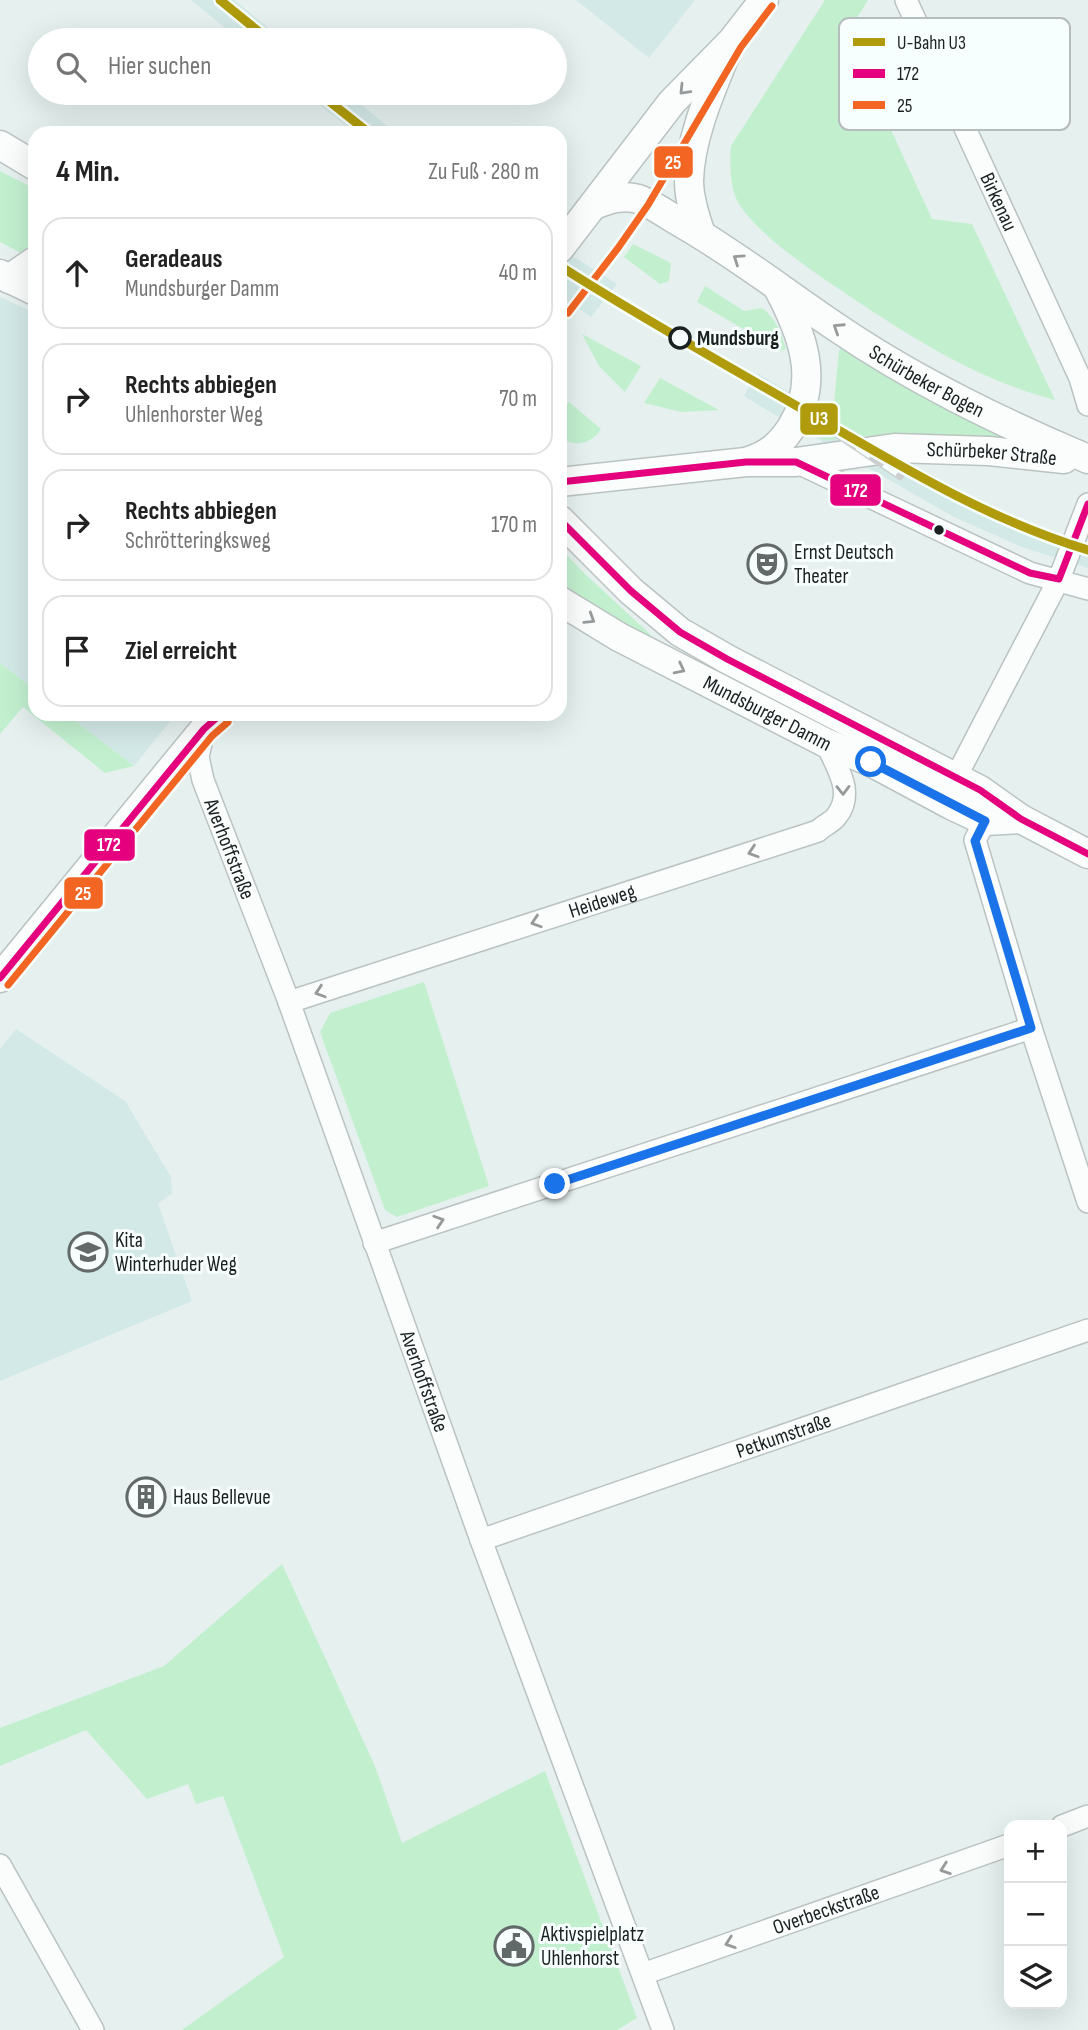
<!DOCTYPE html>
<html lang="de">
<meta charset="utf-8">
<style>
:root{--surface:#fff;--page:#f2f2f2;--text:#222;--muted:#767676;--line:#e0e0e0}
body{margin:0;font-family:"Sofia Sans Condensed",sans-serif;background:var(--page);color:var(--text)}
.controls{position:absolute;right:21px;bottom:21px;display:grid;overflow:hidden;border-radius:14px;box-shadow:0 7px 28px #0002}
.controls button{width:63px;height:63px;display:grid;place-items:center;padding:0;border:0;border-bottom:2px solid var(--line);background:var(--surface);color:var(--text);font:35px sans-serif}
.stop{position:absolute;width:21px;height:21px;margin:-16px;border:5px solid #1a73e8;border-radius:50%;background:#fff}
.stop.end{background:#1a73e8;border-color:#fff;box-shadow:0 2px 7px #0008}
.list{margin:0;padding:0;list-style:none}
h2{display:flex;justify-content:space-between;align-items:center;height:91px;margin:0;padding:0 28px;font-size:30px}
h2 small{font-size:23px;font-weight:400;color:var(--muted)}
.list li{display:grid;grid-template-columns:46px 1fr auto;gap:21px;align-items:center;box-sizing:border-box;height:112px;margin:0 14px 14px;padding:0 14px;border:2px solid var(--line);border-radius:21px}
.list b{display:block;font-size:26px;white-space:nowrap}
.list p{margin:0;font-size:23px;white-space:nowrap;color:var(--muted)}
.list em{font-size:23px;font-style:normal;color:var(--muted)}
.icon{flex:none;width:38px;height:38px;fill:none;stroke:currentColor;stroke-width:2;stroke-linecap:round;stroke-linejoin:round}
.map{position:relative;flex:none;width:1088px;height:2030px;overflow:hidden}
.search{position:absolute;background:var(--surface);box-shadow:0 7px 28px #0002;left:28px;top:28px;width:539px;height:77px;display:flex;align-items:center;gap:18px;box-sizing:border-box;padding:0 24px;border-radius:38px;color:var(--muted);font-size:26px}
.panel{position:absolute;background:var(--surface);box-shadow:0 7px 28px #0002;left:28px;top:126px;width:539px;height:595px;border-radius:21px}
.map>svg:first-child{display:block}
.built{fill:#d3e9e7}
.green{fill:#c2f0cf}
.lines{fill:none;stroke-linecap:round;stroke-linejoin:round}
.minor-casing{stroke:#bac3c2;stroke-width:24}
.major-casing{stroke:#bac3c2;stroke-width:31}
.minor{stroke:#fbfdfd;stroke-width:21}
.major{stroke:#fbfdfd;stroke-width:28}
.rail-casing{stroke:#cccfcf;stroke-width:8}
.rail{stroke:#f7fffe;stroke-width:5;stroke-dasharray:16;stroke-linecap:butt}
.bus-1-casing{stroke:#f7fffe;stroke-width:12}
.bus-2-casing{stroke:#f7fffe;stroke-width:12}
.bus-1{stroke:#e5007d;stroke-width:7}
.bus-2{stroke:#f26522;stroke-width:7}
.metro-1-casing{stroke:#f7fffe;stroke-width:14}
.metro-1{stroke:#af9b0c;stroke-width:9}
.oneway{stroke:#969a9a}
.route{stroke:#1a73e8;stroke-width:9}
.stop-dot{fill:#f7fffe;stroke:#1a2121;stroke-width:3.5}
.bus-dot{fill:#1a2121;stroke:#f7fffe;stroke-width:2.5}
.labels{text-anchor:middle;dominant-baseline:central;stroke-width:6;stroke-linejoin:round;paint-order:stroke}
.street-label{font-size:21px;fill:#1a2121;stroke:#f7fffe}
.stop-label{font-size:21px;font-weight:bold;fill:#1a2121;stroke:#f7fffe;text-anchor:start}
.poi-label{font-size:21px;fill:#1a2121;stroke:#f7fffe;text-anchor:start}
.key{fill:#f7fffe;stroke:#b5bcbc;stroke-width:2}
.key-label{font-size:19px;fill:#1a2121}
.line-badge{stroke:#f7fffe;stroke-width:2.5}
.badge-label{font-size:19px;text-anchor:middle;font-weight:bold;fill:#fff}
</style>
<div class="map">
<svg width="1088" height="2030" viewBox="0 0 1088 2030">
<rect width="100%" height="100%" fill="#e5f0ef"/>
<path class="built" d="M191,0H234L283,40H240Z
M576,0H695L649,58Z
M305,93H347L396,133H355Z
M560,248L617,284L591,317L560,296Z
M0,297L35,313V690L0,663Z
M757,373L966,498L1030,524L1088,543V568L1022,547L954,517L767,410L744,396Z
M66,714H176L134,766Z
M16,1029L125,1101L171,1177L172,1193L158,1204L192,1301L0,1381V1049Z"/>
<path class="green" d="M825,0H868L847,34L932,219L972,224L1055,400C975,379 907,335 839,289C808,268 763,238 741,207C730,192 729,164 731,146Z
M0,171L35,189V244L21,253L0,242Z
M633,244L671,263L669,281L660,284L624,257Z
M705,286L744,311L762,308C776,318 781,333 786,349L781,351L697,302Z
M582,334L641,366L625,392L599,366Z
M841,347L878,370L1005,435L1003,439H998C940,433 882,432 824,440L819,437L834,403L839,351Z
M660,378L719,410L681,412L644,403Z
M569,402L601,429C592,444 574,448 560,437V411Z
M560,548L584,573L652,636L649,638L560,591Z
M0,663L35,690V714H66L134,766L105,773L23,707L0,734Z
M424,982L489,1186L397,1217L385,1210L320,1032L330,1013Z
M282,1564L375,1766L402,1843L545,1771L637,2018L617,2030H182L284,1957L223,1796L196,1804L188,1784L147,1799L86,1730L0,1766V1728L164,1666Z"/>
<g class="lines">
<g class="minor-casing">
<g id="minor">
<path id="s1" d="M906,0L1080,378L1088,405"/>
<path d="M796,462L1030,573L1088,589"/>
<path id="s2" d="M204,729L198,757L203,780L289,1002L481,1540L663,2030"/>
<path d="M956,777L1059,579L1088,504"/>
<path d="M985,821L975,840L1031,1028L1088,1202"/>
<path id="s3" d="M289,1002L818,831C823,826 832,822 836,817C856,793 836,766 826,743"/>
<path d="M374,1243L1031,1028"/>
<path id="s4" d="M481,1540L1088,1330"/>
<path d="M1062,1826L1088,1816"/>
<path d="M0,1865L93,2030"/>
<path id="s5" d="M643,1974L1009,1845"/>
</g>
</g>
<g class="major-casing">
<g id="major">
<path d="M0,145L35,166"/>
<path id="s6" d="M594,205C609,199 625,194 641,200C655,206 669,216 683,224C735,254 783,291 833,325C913,380 1000,422 1088,459"/>
<path d="M701,234C695,217 689,199 689,181C690,139 709,95 725,56"/>
<path d="M560,248L672,102L732,41L764,0"/>
<path d="M0,274L35,291"/>
<path d="M9,279L35,261"/>
<path d="M749,461C769,454 779,446 791,428C821,381 802,333 778,288"/>
<path id="s7" d="M560,482L746,462H796L894,448L989,451L1064,459"/>
<path d="M560,520L631,591L680,632L727,659L980,790L1021,819L1088,854"/>
<path id="s8" d="M560,601L619,637L826,743L871,762L951,805L985,821L1021,819"/>
<path d="M0,978L204,729L221,714"/>
</g>
</g>
<use href="#minor" class="minor"/>
<use href="#major" class="major"/>
<g class="rail-casing">
<path id="rail" d="M777,394L900,476"/>
</g>
<use href="#rail" class="rail"/>
<g class="bus-1-casing">
<path id="bus-1" d="M560,482L746,462H796L1030,573L1059,579L1088,504
M560,520L631,591L680,632L727,659L980,790L1021,819L1088,854
M0,978L204,729L221,714"/>
</g>
<g class="bus-2-casing">
<path id="bus-2" d="M568,313L618,248L648,205L741,47L772,6
M8,985L212,736L228,722"/>
</g>
<use href="#bus-1" class="bus-1"/>
<use href="#bus-2" class="bus-2"/>
<g class="metro-1-casing">
<path id="metro-1" d="M220,0L269,40
M319,93L369,133
M560,266C641,318 725,364 807,412C899,465 986,519 1088,550"/>
</g>
<use href="#metro-1" class="metro-1"/>
</g>
<defs><path id="oneway-chevron" d="M-2-3.5L2.5 0L-2 3.5" fill="none" stroke-width="1.6" stroke-linecap="round" stroke-linejoin="round" transform="scale(1.75)"/></defs>
<g class="oneway">
<use href="#oneway-chevron" transform="translate(684 90) rotate(134)"/>
<use href="#oneway-chevron" transform="translate(738 259) rotate(-146)"/>
<use href="#oneway-chevron" transform="translate(838 328) rotate(-147)"/>
<use href="#oneway-chevron" transform="translate(590 619) rotate(32)"/>
<use href="#oneway-chevron" transform="translate(680 669) rotate(27)"/>
<use href="#oneway-chevron" transform="translate(843 790) rotate(89)"/>
<use href="#oneway-chevron" transform="translate(753 852) rotate(162)"/>
<use href="#oneway-chevron" transform="translate(536 922) rotate(162)"/>
<use href="#oneway-chevron" transform="translate(320 992) rotate(162)"/>
<use href="#oneway-chevron" transform="translate(439 1221) rotate(-18)"/>
<use href="#oneway-chevron" transform="translate(945 1869) rotate(161)"/>
<use href="#oneway-chevron" transform="translate(730 1943) rotate(161)"/>
</g>
<g class="lines">
<path class="route" d="M555,1184L1031,1028L975,841L985,821L871,762"/>
</g>
<defs>
<g id="theatre-ring" transform="scale(2.0125)"><circle r="9.5" fill="#f7fffe" stroke="#616969" stroke-width="1.5"/><path d="M-5-5.5Q0-4 5-5.5V0Q5 5 0 6Q-5 5-5 0ZM-3.3-2.5H-1v1.5H-3.3ZM1-2.5H3.3v1.5H1ZM-2.8 1Q0 5.5 2.8 1Z" fill="#616969"/></g>
<g id="school-ring" transform="scale(2.0125)"><circle r="9.5" fill="#f7fffe" stroke="#616969" stroke-width="1.5"/><path d="M0-5L7-2L0 1L-7-2ZM-4 1L0 2.5L4 1V4Q0 6-4 4Z" fill="#616969"/></g>
<g id="building-ring" transform="scale(2.0125)"><circle r="9.5" fill="#f7fffe" stroke="#616969" stroke-width="1.5"/><path d="M-4-6H4V6H1V3H-1V6H-4ZM-2.5-4.3h1.7v1.8h-1.7ZM.8-4.3h1.7v1.8H.8ZM-2.5-1h1.7V.8h-1.7ZM.8-1h1.7V.8H.8Z" fill="#616969"/></g>
<g id="civic-ring" transform="scale(2.0125)"><circle r="9.5" fill="#f7fffe" stroke="#616969" stroke-width="1.5"/><path d="M-.6-6.5H3V-4.5H.6V-3L4-1V1h2V6H-6V1h2V-1L-.6-3ZM-1.2 2.5V6h2.4V2.5Z" fill="#616969"/></g>
</defs>
<g fill-rule="evenodd">
<use href="#theatre-ring" x="767" y="564"/>
<use href="#school-ring" x="88" y="1252"/>
<use href="#building-ring" x="146" y="1497"/>
<use href="#civic-ring" x="514" y="1946"/>
</g>
<circle class="stop-dot" cx="680" cy="338" r="10"/>
<circle class="bus-dot" cx="939" cy="530" r="6"/>
<g class="labels">
<g class="street-label">
<text stroke="none"><textPath href="#s1" startOffset="222">Birkenau</textPath></text>
<text stroke="none"><textPath href="#s6" startOffset="387">Schürbeker Bogen</textPath></text>
<text stroke="none"><textPath href="#s7" startOffset="434">Schürbeker Straße</textPath></text>
<text stroke="none"><textPath href="#s8" startOffset="236">Mundsburger Damm</textPath></text>
<text stroke="none"><textPath href="#s2" startOffset="126">Averhoffstraße</textPath></text>
<text stroke="none"><textPath href="#s3" startOffset="329">Heideweg</textPath></text>
<text stroke="none"><textPath href="#s2" startOffset="693">Averhoffstraße</textPath></text>
<text stroke="none"><textPath href="#s4" startOffset="320">Petkumstraße</textPath></text>
<text stroke="none"><textPath href="#s5" startOffset="194">Overbeckstraße</textPath></text>
</g>
<g class="stop-label">
<text x="697" y="338">Mundsburg</text>
</g>
<g class="poi-label">
<text x="794" y="552">Ernst Deutsch<tspan x="794" dy="24">Theater</tspan></text>
<text x="115" y="1240">Kita<tspan x="115" dy="24">Winterhuder Weg</tspan></text>
<text x="173" y="1497">Haus Bellevue</text>
<text x="541" y="1934">Aktivspielplatz<tspan x="541" dy="24">Uhlenhorst</tspan></text>
</g>
</g>
<rect x="839" y="18" width="231" height="112" rx="10" class="key"/>
<rect x="853" y="38" width="32" height="8" fill="#af9b0c"/>
<rect x="853" y="69" width="32" height="9" fill="#e5007d"/>
<rect x="853" y="101" width="32" height="8" fill="#f26522"/>
<g class="key-label">
<text x="897" y="49">U-Bahn U3</text>
<text x="897" y="80">172</text>
<text x="897" y="112">25</text>
</g>
<g class="line-badge">
<rect x="653" y="145" width="41" height="34" rx="7" fill="#f26522"/>
<rect x="799" y="402" width="40" height="34" rx="7" fill="#af9b0c"/>
<rect x="829" y="473" width="53" height="34" rx="7" fill="#e5007d"/>
<rect x="83" y="828" width="53" height="34" rx="7" fill="#e5007d"/>
<rect x="63" y="876" width="41" height="34" rx="7" fill="#f26522"/>
</g>
<g class="badge-label">
<text x="673" y="169">25</text>
<text x="819" y="425">U3</text>
<text x="856" y="497">172</text>
<text x="109" y="851">172</text>
<text x="83" y="900">25</text>
</g>
</svg>
<div class="controls">
<button>+</button>
<button>−</button>
<button><svg class="icon" aria-label="layers" viewBox="0 0 24 24"><path d="M12 4l9 5-9 5-9-5zM3 14l9 5 9-5"/></svg></button>
</div>
<div class="stop" style="left:871px;top:762px"></div>
<div class="stop end" style="left:555px;top:1184px"></div>
<div class="search"><svg class="icon" aria-label="search" viewBox="0 0 24 24"><circle cx="10" cy="10" r="6"/><path d="M15 15l6 6"/></svg>Hier suchen</div>
<section class="panel">
<h2>4 Min.<small>Zu Fuß · 280 m</small></h2>
<ul class="list">
<li><svg class="icon" aria-label="ahead" viewBox="0 0 24 24"><path d="M12 20V5M6 11l6-6 6 6"/></svg><div><b>Geradeaus</b><p>Mundsburger Damm</p></div><em>40 m</em></li>
<li><svg class="icon" aria-label="right" viewBox="0 0 24 24"><path d="M7 20v-9h11M14 6l5 5-5 5"/></svg><div><b>Rechts abbiegen</b><p>Uhlenhorster Weg</p></div><em>70 m</em></li>
<li><svg class="icon" aria-label="right" viewBox="0 0 24 24"><path d="M7 20v-9h11M14 6l5 5-5 5"/></svg><div><b>Rechts abbiegen</b><p>Schrötteringksweg</p></div><em>170 m</em></li>
<li><svg class="icon" aria-label="arrive" viewBox="0 0 24 24"><path d="M6 21V4h12l-3 4 3 4H6"/></svg><div><b>Ziel erreicht</b></div></li>
</ul>
</section>
</div>
